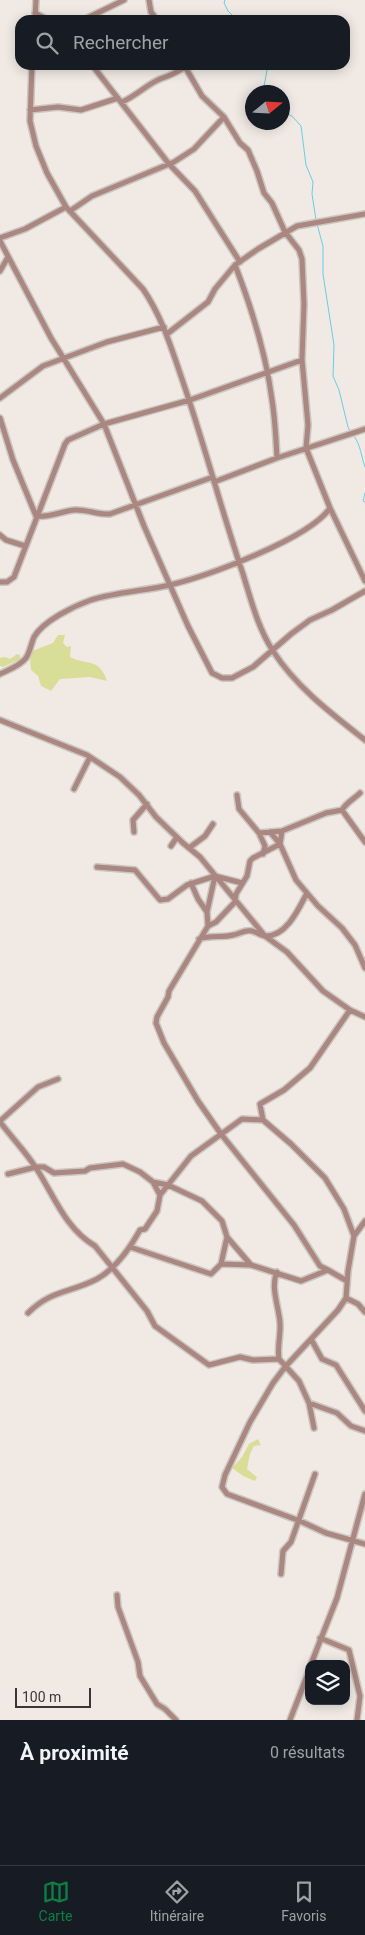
<!DOCTYPE html>
<html lang="fr">
<meta charset="utf-8">
<style>
:root{--surface:#171b24;--page:#20242c;--text:#f1f3f6;--muted:#9ea1a6;--line:#363941;--accent:#0b8043}
body{margin:0;font-family:Roboto,sans-serif;background:var(--page);color:var(--text)}
.controls{position:absolute;right:15px;bottom:15px;display:grid;overflow:hidden;border-radius:10px;box-shadow:0 2px 12px #0003}
.controls button{width:45px;height:45px;display:grid;place-items:center;padding:0;border:0;border-bottom:1px solid var(--line);background:var(--surface);color:var(--text);font:25px sans-serif}
.compass{position:absolute;left:245px;top:85px;width:45px;height:45px;border-radius:50%;background:var(--surface);box-shadow:0 2px 12px #0003;rotate:72deg}
.scale{position:absolute;left:15px;bottom:12px;width:76px;box-sizing:border-box;padding-left:5px;border:2px solid #393734;border-top:0;font-size:14px;line-height:18px;white-space:nowrap;color:#393734;-webkit-text-stroke:4px #f1eae4;paint-order:stroke}
.list{margin:0;padding:0;list-style:none}
h2{display:flex;justify-content:space-between;align-items:center;height:65px;margin:0;padding:0 20px;font-size:21px}
h2 small{font-size:16px;font-weight:400;color:var(--muted)}
.icon{flex:none;width:28px;height:28px;fill:none;stroke:currentColor;stroke-width:2;stroke-linecap:round;stroke-linejoin:round}
.map{position:relative;flex:none;width:365px;height:1720px;overflow:hidden}
.search{position:absolute;background:var(--surface);box-shadow:0 2px 12px #0003;left:15px;right:15px;top:15px;height:55px;display:flex;align-items:center;gap:12px;box-sizing:border-box;padding:0 18px;border-radius:15px;color:var(--muted);font-size:19px}
.sheet{height:145px;background:var(--surface)}
nav{display:flex;justify-content:space-around;align-items:center;box-sizing:border-box;height:70px;border-top:1px solid var(--line);background:var(--surface);font-size:14px;color:var(--muted)}
nav a{display:grid;justify-items:center;gap:2px}
nav .on{color:var(--accent)}
.map>svg:first-child{display:block}
.green{fill:#d8de97}
.lines{fill:none;stroke-linecap:round;stroke-linejoin:round}
.stream{stroke:#67cee1;stroke-width:1}
.minor-casing{stroke:#ccc6c1;stroke-width:8}
.minor{stroke:#aa8780;stroke-width:5}
</style>
<div class="map">
<svg width="365" height="1720" viewBox="0 0 365 1720">
<rect width="100%" height="100%" fill="#f1eae4"/>
<path class="green" d="M58,635H65L63,643L67,647L71,646L70,657C88,666 99,657 107,681L90,677L60,679L51,691L41,686L38,676L31,670L30,661L32,651L53,643Z
M17,654L20,655V659L3,667L0,666V658L5,657L10,659Z
M258,1439L261,1445L254,1446L250,1454L247,1469L257,1477L255,1481L243,1476L232,1468L242,1457L249,1444Z"/>
<g class="lines">
<path class="stream" d="M225,0L224,3L228,11L237,20
M263,92L267,70L265,65
M282,112L292,116L301,126L306,165L313,182L312,194L316,220
M317,224L323,246V274L334,345L333,376L339,390L348,427L350,431
M354,436C361,446 361,456 365,467
M365,493L363,501L365,502"/>
<g class="minor-casing">
<path id="minor" d="M149,0L151,12L157,20
M35,13L48,20
M35,20L36,0
M83,20L124,0
M32,65L30,121L36,146L47,173L66,207L143,289C162,317 171,347 182,379C204,443 221,509 243,574C251,600 258,628 273,651C296,687 332,714 365,740
M92,65L169,164L195,191L240,262
M122,102C136,96 146,85 160,79C169,76 176,73 185,67
M30,110L58,107L81,110L118,98
M70,211L92,196L174,162L194,149L224,117
M0,238L25,229L66,207
M0,241L51,338L104,424L144,526L188,626L212,673L222,678H232L253,667L291,634L310,620L332,610L365,591
M235,265C252,309 266,353 272,400C275,419 276,438 277,458
M0,271L8,257
M167,334L208,302L215,289L235,265L258,249L297,226L365,214
M0,398L43,366L107,342L164,327
M0,418L13,460L36,516C50,518 61,511 75,510C86,509 98,515 110,514L213,477
M214,482L277,458L365,429
M330,508L365,581
M0,535L6,540L25,546
M0,582H7L14,577L65,444L68,440L104,424L190,400L302,360
M0,674C8,670 20,666 26,658C30,652 31,644 34,637C43,621 74,606 91,600C116,592 144,591 170,585C207,576 309,539 330,508L306,448L308,425L302,360L304,304L302,259L299,250L285,232L272,203L264,193L257,171L248,150L240,143L224,117L202,96L184,65
M0,720L87,755L120,777L139,795L156,817L183,843L200,857L265,936L287,952L323,991L350,1010L365,1017
M74,789L90,757
M237,795L239,809L259,833L265,846L263,854
M342,810L365,842
M282,831L326,813L342,810C347,802 354,799 360,793
M134,832L133,820L147,804
M259,833L282,831L280,844L270,832
M171,846L177,837
M189,848L205,836L213,824
M97,867L135,870L160,900L168,899L187,885L215,876L242,883
M191,883L198,899L207,912L208,926L169,991L168,997L157,1017L156,1023L164,1043L198,1101L221,1134L294,1225L320,1266L328,1270
M207,912L215,876
M208,926L216,922L235,902L236,894L247,876L250,861L253,858L280,844L296,880L318,906L342,928L355,945L365,968
M199,939C210,935 222,938 233,935C240,934 245,929 252,931C257,932 261,936 266,936C287,936 299,908 307,893
M263,1120L260,1104L284,1090L310,1068L350,1010
M0,1121L38,1087L58,1079
M0,1122C12,1138 27,1153 38,1171C55,1198 66,1229 95,1246L147,1311L155,1326L209,1365L240,1357L253,1360L279,1359L299,1381L309,1403L314,1428
M8,1174L36,1167H44L54,1173L85,1171L90,1168L123,1164L140,1172L153,1182L168,1185L202,1201L222,1221L227,1237L251,1265
M153,1182L160,1195
M365,1221L354,1236L348,1271L346,1298L338,1310L285,1367L273,1383L250,1422L225,1475L222,1487L227,1494L300,1521L326,1533L365,1544
M130,1247L211,1274L221,1264L251,1265L301,1281L328,1270L347,1281
M221,1264L227,1237
M277,1272C270,1287 279,1307 280,1323C281,1335 277,1346 279,1359
M346,1298L358,1304L365,1312
M28,1313C51,1290 70,1293 97,1279C115,1269 130,1248 140,1230L145,1229L157,1211L160,1195L191,1156L242,1119L263,1120L291,1144L325,1178L344,1209L354,1236
M311,1339L322,1359L336,1365L365,1411
M309,1403L337,1413L351,1426L365,1431
M281,1574L283,1551L291,1542L315,1474
M117,1595L118,1607L138,1662L140,1676L157,1704L165,1709L176,1720
M320,1638L349,1650L360,1696L357,1720
M311,1664L337,1598L365,1494
M290,1720L309,1671"/>
</g>
<use href="#minor" class="minor"/>
</g>
</svg>
<div class="controls">
<button><svg class="icon" aria-label="layers" viewBox="0 0 24 24"><path d="M12 4l9 5-9 5-9-5zM3 14l9 5 9-5"/></svg></button>
</div>
<svg class="compass" viewBox="-18 -18 36 36"><path d="M0-13l5 13h-10z" fill="#e53935"/><path d="M0 13l5-13h-10z" fill="#9ea1a6"/></svg>
<div class="scale">100 m</div>
<div class="search"><svg class="icon" aria-label="search" viewBox="0 0 24 24"><circle cx="10" cy="10" r="6"/><path d="M15 15l6 6"/></svg>Rechercher</div>
</div>
<section class="sheet">
<h2>À proximité<small>0 résultats</small></h2>
<ul class="list">
</ul>
</section>
<nav>
<a class="on"><svg class="icon" aria-label="map" viewBox="0 0 24 24"><path d="M3 6l6-2 6 2 6-2v14l-6 2-6-2-6 2zM9 4v14M15 6v14"/></svg>Carte</a>
<a><svg class="icon" aria-label="directions" viewBox="0 0 24 24"><path d="M12 3l9 9-9 9-9-9zM9 14v-3h6M13 9l2 2-2 2"/></svg>Itinéraire</a>
<a><svg class="icon" aria-label="saved" viewBox="0 0 24 24"><path d="M7 4h10v16l-5-4-5 4z"/></svg>Favoris</a>
</nav>
